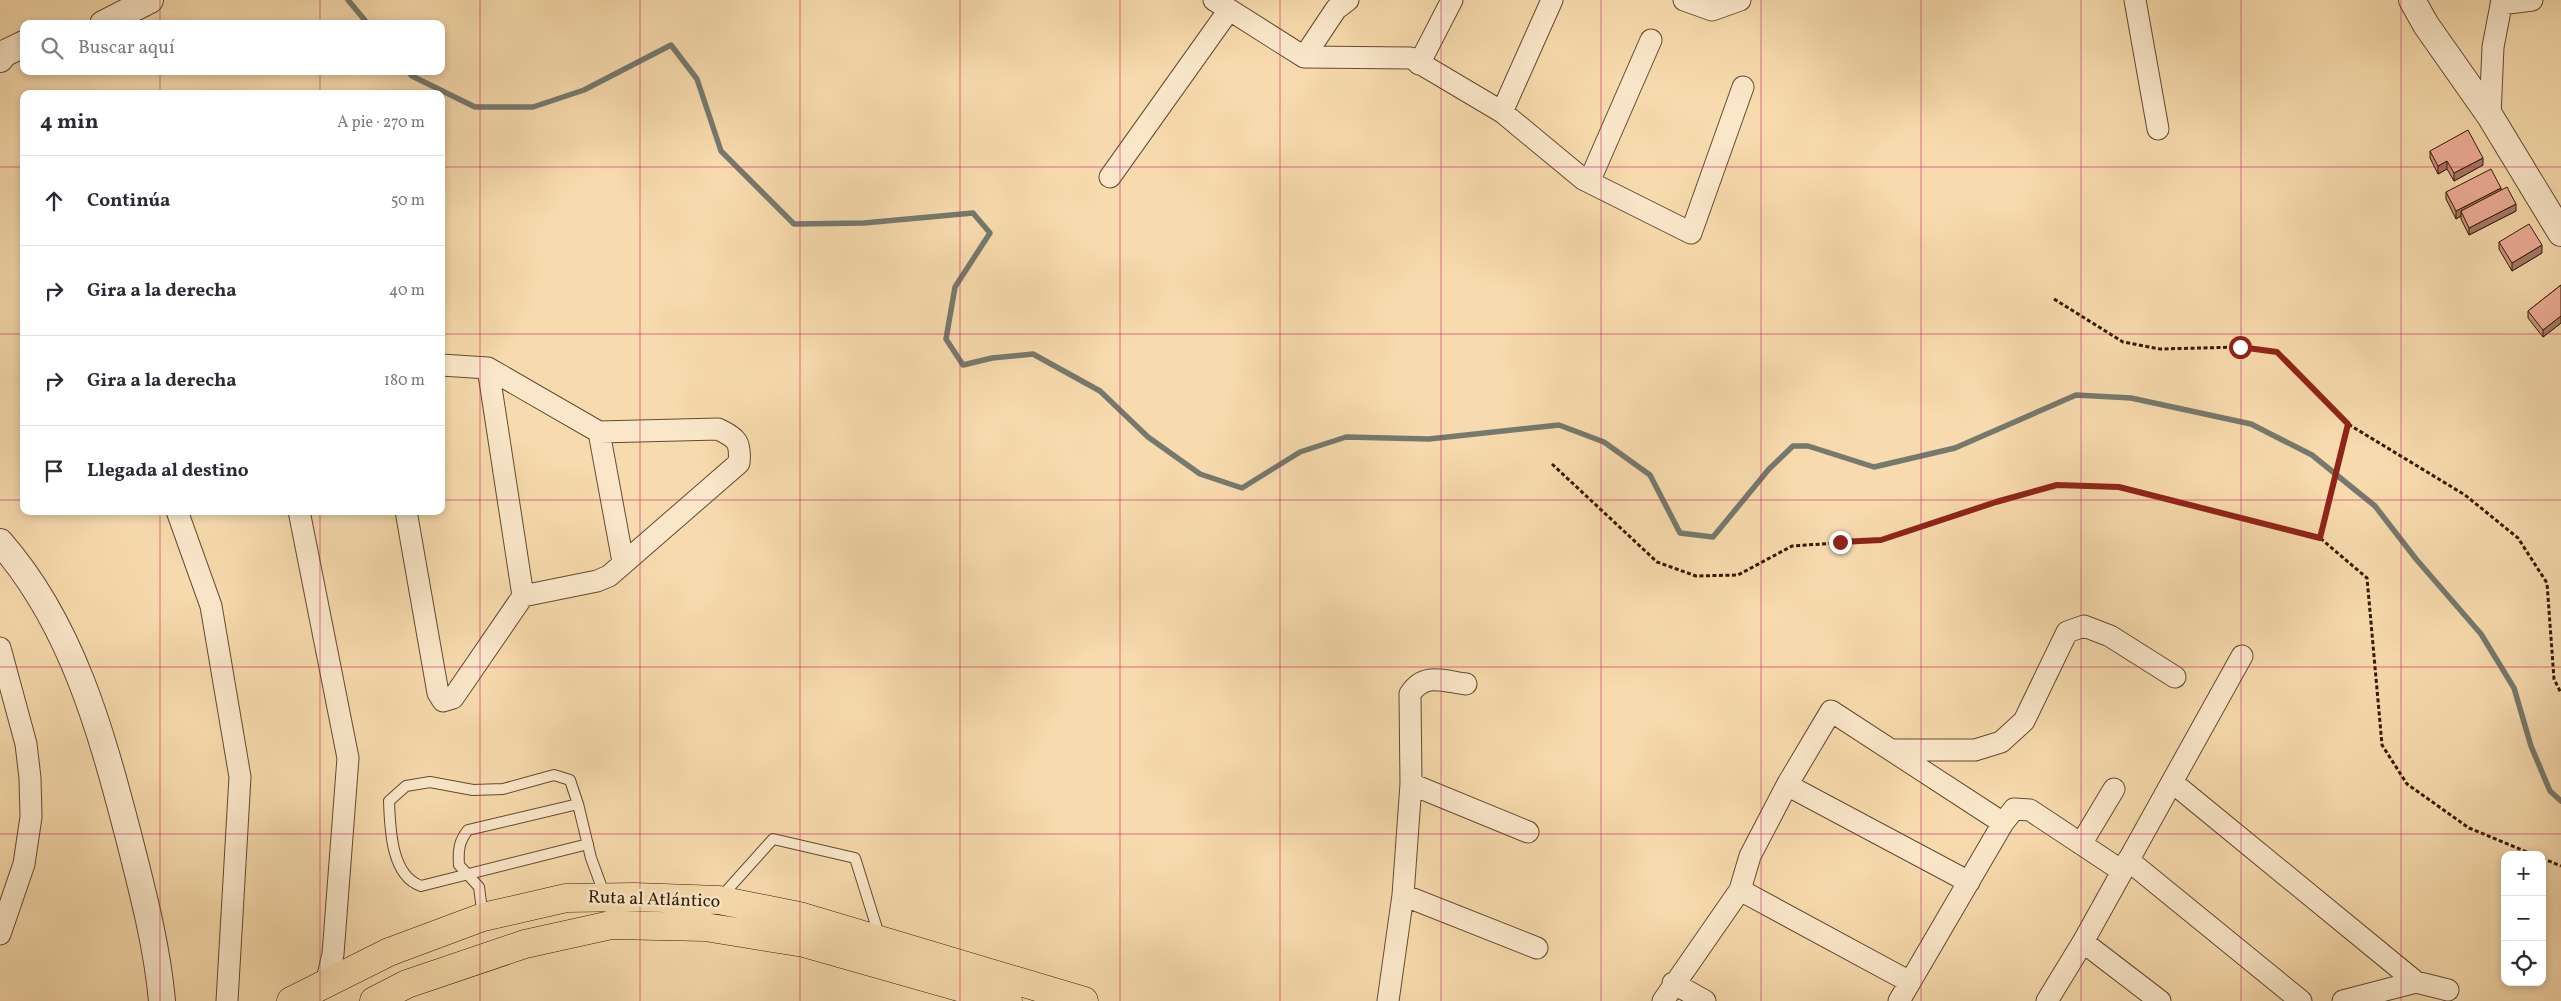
<!DOCTYPE html>
<html lang="es">
<meta charset="utf-8">
<style>
:root{--surface:#fff;--page:#f7f7f7;--text:#2b2b33;--muted:#7c7c81;--line:#e1e1e2}
body{margin:0;font-family:Vollkorn,serif;background:var(--page);color:var(--text)}
.controls{position:absolute;right:15px;bottom:15px;display:grid;overflow:hidden;border-radius:10px;box-shadow:0 2px 8px #0003}
.controls button{width:45px;height:45px;display:grid;place-items:center;padding:0;border:0;border-bottom:1px solid var(--line);background:var(--surface);color:var(--text);font:25px sans-serif}
.stop{position:absolute;width:15px;height:15px;margin:-11px;border:4px solid #8f2418;border-radius:50%;background:#fff}
.stop.end{background:#8f2418;border-color:#fff;box-shadow:0 1px 5px #0008}
.list{margin:0;padding:0;list-style:none}
h2{display:flex;justify-content:space-between;align-items:center;height:65px;margin:0;padding:0 20px;font-size:21px}
h2 small{font-size:16px;font-weight:400;color:var(--muted)}
.list li{display:grid;grid-template-columns:32px 1fr auto;gap:15px;align-items:center;box-sizing:border-box;height:90px;padding:0 20px;border-top:1px solid var(--line)}
.list b{display:block;font-size:19px;white-space:nowrap}
.list em{font-size:16px;font-style:normal;color:var(--muted)}
.icon{flex:none;width:28px;height:28px;fill:none;stroke:currentColor;stroke-width:2;stroke-linecap:round;stroke-linejoin:round}
.map{position:relative;flex:none;width:2561px;height:1001px;overflow:hidden}
.search{position:absolute;background:var(--surface);box-shadow:0 2px 8px #0003;left:20px;top:20px;width:425px;height:55px;display:flex;align-items:center;gap:12px;box-sizing:border-box;padding:0 18px;border-radius:10px;color:var(--muted);font-size:19px}
.panel{position:absolute;background:var(--surface);box-shadow:0 2px 8px #0003;left:20px;top:90px;width:425px;height:425px;border-radius:10px}
.map>svg:first-child{display:block}
.lines{fill:none;stroke-linecap:round;stroke-linejoin:round}
.stream{stroke:#75796e;stroke-width:5.5}
.service-casing{stroke:#634b2e;stroke-width:12}
.minor-casing{stroke:#634b2e;stroke-width:23}
.tertiary-casing{stroke:#634b2e;stroke-width:28}
.trunk-casing{stroke:#321b04;stroke-width:29}
.path{stroke:#321b04;stroke-width:3;stroke-dasharray:4 2.5;stroke-linecap:butt}
.service{stroke:#fae7ca;stroke-width:10}
.minor{stroke:#fae7ca;stroke-width:21}
.tertiary{stroke:#fae7ca;stroke-width:26}
.trunk{stroke:#f7daad;stroke-width:28}
.wall{fill:#cd9583;stroke:#321b04}
.shaded-wall{fill:#a7796a;stroke:#321b04}
.building{fill:#eead98;stroke:#321b04}
.route{stroke:#8f2418;stroke-width:6}
.grid{fill:none;stroke:#c2185b;stroke-width:1;stroke-opacity:0.55}
.labels{text-anchor:middle;dominant-baseline:central;stroke-width:5;stroke-linejoin:round;paint-order:stroke}
.street-label{font-size:18px;fill:#321b04;stroke:#fae7ca}
</style>
<div class="map">
<svg width="2561" height="1001" viewBox="0 0 2561 1001">
<rect width="100%" height="100%" fill="#f7daad"/>
<filter id="stains"><feTurbulence type="fractalNoise" baseFrequency=".004" numOctaves="4"/><feColorMatrix values="0 0 0 0 .2 0 0 0 0 .09 0 0 0 0 .02 0 0 0 .5 -.17"/></filter>
<radialGradient id="worn" r=".72"><stop offset=".6" stop-color="#630" stop-opacity="0"/><stop offset="1" stop-color="#630" stop-opacity=".3"/></radialGradient>
<g class="lines">
<path class="stream" d="M348,0L368,24
M408,71L412,76L475,107H533L584,90L671,45L697,79L721,151L794,224L864,223L973,213L990,233L955,287L946,339L963,365L992,358L1033,354L1100,391L1148,437L1200,474L1242,488L1300,452L1346,437L1429,439L1559,425L1604,442L1650,475L1680,533L1713,537L1769,469L1793,446H1808L1874,467L1955,448L2076,395L2131,398L2251,424L2312,455L2375,506L2416,559L2481,634L2514,688L2531,746L2550,791L2561,801"/>
<g class="service-casing">
<path id="service" d="M578,804L570,780L554,775L503,789L473,790L430,782L406,786L389,801C390,828 391,876 421,886L588,844
M721,897L773,839L855,858L880,938
M483,917L479,887L459,865C458,850 459,841 468,830L578,804L591,858L605,896"/>
</g>
<g class="minor-casing">
<path id="minor" d="M1214,0L1304,57L1411,58L1502,112L1583,179L1691,233L1743,87
M1684,0L1712,10L1740,0
M2135,0L2158,129
M2501,4L2532,0
M1304,57L1336,9L1348,0
M1419,64L1452,0
M1502,112L1552,0
M2490,116L2493,47L2502,0
M1110,177L1229,10
M1589,182L1651,40
M488,368L523,596
M599,432L623,562
M177,511L211,606L240,777L227,1001
M299,511L348,758L333,954L326,984
M406,511L438,693L443,701L453,698L523,596L597,581L609,576L739,463C741,442 737,438 718,429L599,432L488,368L441,365
M0,648L26,744L30,778L31,817L24,864L0,934
M1894,750H1975L2001,742L2024,721L2067,632L2084,626L2110,636L2175,677
M2172,782L2416,982L2448,990
M1411,784L1528,832
M1787,785L1969,882
M2081,844L2114,789
M2128,860L2301,1001
M1740,890L1910,982
M1403,895L1537,948
M2083,942L2160,1001
M1673,983L1705,1001
M1388,1001L1403,895L1411,784L1410,694C1424,672 1443,681 1466,684
M1663,1001L1740,890L1750,856L1787,785L1831,711L2003,823
M1899,1001L2003,823L2014,809L2030,810L2122,871
M2047,1001L2083,942L2242,656
M2343,1001L2416,982"/>
</g>
<g class="tertiary-casing">
<path id="tertiary" d="M2412,0L2426,25L2490,116L2561,233
M103,24L150,0
M0,59L5,53L24,44
M0,542C72,624 101,731 128,834C142,889 157,945 162,1001"/>
</g>
<g class="trunk-casing">
<path id="trunk" d="M291,1001L389,952L483,917L566,898L635,897L719,900L799,916L1084,1001
M374,1001L407,984L525,944L611,925L705,927L804,943L1008,1001"/>
</g>
<path class="path" d="M2054,299L2123,342L2160,349L2240,347L2277,352L2348,424L2465,495L2518,538L2547,583L2554,679L2561,693
M1552,464L1657,562L1696,576L1738,575L1792,546L1881,540L1997,502L2057,485L2119,487L2320,538L2367,578L2382,745L2407,784L2469,828L2534,855
M2320,538L2348,424
M2542,858L2561,866"/>
<use href="#service" class="service"/>
<use href="#minor" class="minor"/>
<use href="#tertiary" class="tertiary"/>
<use href="#trunk" class="trunk"/>
</g>
<path class="wall" d="M2430,151L2483,165L2454,181L2447,169L2438,174L2430,158Z
M2501,191L2516,211L2469,235L2461,219V216L2456,219L2446,199V192Z
M2499,242L2542,253L2512,271L2499,249Z
M2561,285V323L2543,337L2528,318V311Z"/>
<path class="shaded-wall" d="M2483,158V165L2454,181V173Z
M2447,161V169L2438,174V166Z
M2501,188V196L2461,211V216L2456,219V211Z
M2516,204V211L2469,235V228Z
M2542,245V253L2512,271V263Z
M2561,316V323L2543,337V330Z"/>
<path class="building" d="M2468,130L2483,158L2454,173L2447,161L2438,166L2430,151Z
M2491,169L2501,188L2456,211L2446,192Z
M2507,187L2516,204L2469,228L2461,211Z
M2529,224L2542,245L2512,263L2499,242Z
M2561,285V316L2543,330L2528,311Z"/>
<g class="lines">
<path class="route" d="M1840,542L1881,540L1996,502L2057,485L2119,487L2320,538L2348,424L2277,352L2240,347"/>
</g>
<path class="grid" d="M160,0V24M320,0V24M480,0V1001M640,0V1001M800,0V1001M960,0V1001M1120,0V1001M1280,0V1001M1441,0V1001M1601,0V1001M1761,0V1001M1921,0V1001M2081,0V1001M2241,0V1001M2401,0V1001M160,71V94M320,71V94M0,167H24M441,167H2561M0,334H24M441,334H2561M0,500H24M441,500H2561M160,511V1001M320,511V1001M0,667H2561M0,834H2561"/>
<g class="labels">
<g class="street-label">
<text transform="translate(654 900) rotate(2)">Ruta al Atlántico</text>
</g>
</g>
<rect width="100%" height="100%" filter="url(#stains)"/>
<rect width="100%" height="100%" fill="url(#worn)"/>
</svg>
<div class="controls">
<button>+</button>
<button>−</button>
<button><svg class="icon" aria-label="locate" viewBox="0 0 24 24"><circle cx="12" cy="12" r="6"/><path d="M12 2v4M12 18v4M2 12h4M18 12h4"/></svg></button>
</div>
<div class="stop" style="left:2240px;top:347px"></div>
<div class="stop end" style="left:1840px;top:542px"></div>
<div class="search"><svg class="icon" aria-label="search" viewBox="0 0 24 24"><circle cx="10" cy="10" r="6"/><path d="M15 15l6 6"/></svg>Buscar aquí</div>
<section class="panel">
<h2>4 min<small>A pie · 270 m</small></h2>
<ul class="list">
<li><svg class="icon" aria-label="ahead" viewBox="0 0 24 24"><path d="M12 20V5M6 11l6-6 6 6"/></svg><div><b>Continúa</b></div><em>50 m</em></li>
<li><svg class="icon" aria-label="right" viewBox="0 0 24 24"><path d="M7 20v-9h11M14 6l5 5-5 5"/></svg><div><b>Gira a la derecha</b></div><em>40 m</em></li>
<li><svg class="icon" aria-label="right" viewBox="0 0 24 24"><path d="M7 20v-9h11M14 6l5 5-5 5"/></svg><div><b>Gira a la derecha</b></div><em>180 m</em></li>
<li><svg class="icon" aria-label="arrive" viewBox="0 0 24 24"><path d="M6 21V4h12l-3 4 3 4H6"/></svg><div><b>Llegada al destino</b></div></li>
</ul>
</section>
</div>
